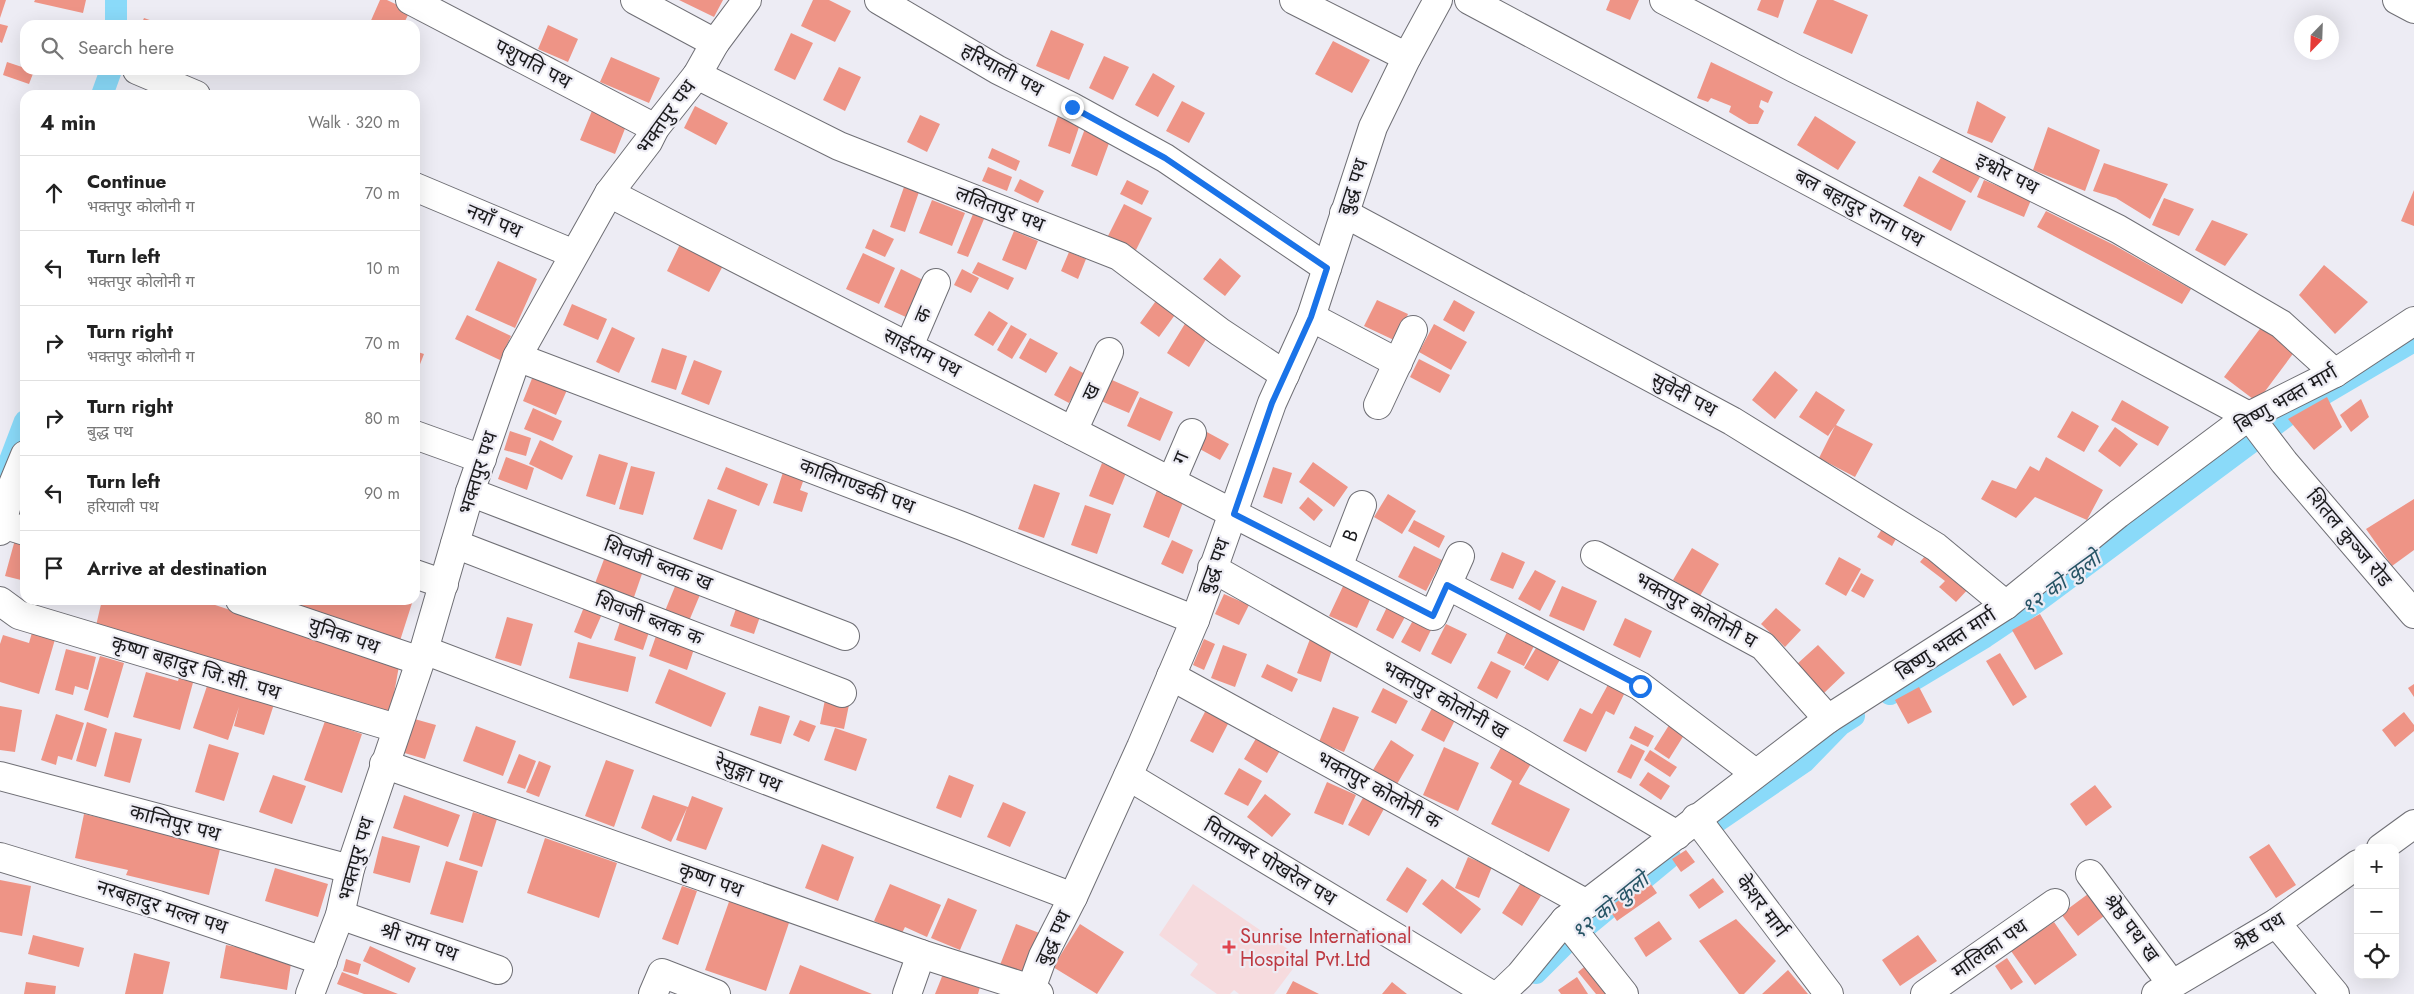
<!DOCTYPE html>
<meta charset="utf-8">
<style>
:root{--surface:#fff;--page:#f6f6f6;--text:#222;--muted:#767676;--line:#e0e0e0}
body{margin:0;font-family:Jost,"Noto Sans Devanagari",sans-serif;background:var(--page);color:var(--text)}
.controls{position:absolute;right:15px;bottom:15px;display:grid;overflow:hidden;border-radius:10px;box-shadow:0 5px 20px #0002}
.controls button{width:45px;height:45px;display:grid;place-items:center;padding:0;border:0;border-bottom:1px solid var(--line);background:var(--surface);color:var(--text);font:25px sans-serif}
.compass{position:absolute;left:2294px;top:15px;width:45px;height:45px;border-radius:50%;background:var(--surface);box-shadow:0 5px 20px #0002;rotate:203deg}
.stop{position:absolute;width:15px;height:15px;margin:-11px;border:4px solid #1a73e8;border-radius:50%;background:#fff}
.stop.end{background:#1a73e8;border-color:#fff;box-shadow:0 1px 5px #0008}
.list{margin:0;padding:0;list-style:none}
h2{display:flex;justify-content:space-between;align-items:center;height:65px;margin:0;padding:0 20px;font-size:21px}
h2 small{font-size:16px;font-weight:400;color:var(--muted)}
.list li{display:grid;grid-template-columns:32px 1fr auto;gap:15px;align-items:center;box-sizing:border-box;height:75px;padding:0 20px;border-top:1px solid var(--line)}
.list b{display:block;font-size:19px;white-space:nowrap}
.list p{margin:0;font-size:16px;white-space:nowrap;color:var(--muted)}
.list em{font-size:16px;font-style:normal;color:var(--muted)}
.icon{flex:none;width:28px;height:28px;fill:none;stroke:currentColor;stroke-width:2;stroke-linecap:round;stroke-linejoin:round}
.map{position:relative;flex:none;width:2414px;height:994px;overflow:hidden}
.search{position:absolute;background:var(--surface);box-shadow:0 5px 20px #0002;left:20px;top:20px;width:400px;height:55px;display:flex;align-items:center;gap:12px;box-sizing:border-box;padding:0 18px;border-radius:15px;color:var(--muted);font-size:19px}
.panel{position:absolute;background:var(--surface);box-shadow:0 5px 20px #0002;left:20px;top:90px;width:400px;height:515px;border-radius:15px}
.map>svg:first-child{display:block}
.medical{fill:#f6dbde}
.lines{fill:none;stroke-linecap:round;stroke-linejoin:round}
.canal{stroke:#8adaf9;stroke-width:22}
.building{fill:#ee9486}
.minor-casing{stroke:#6f6f75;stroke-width:30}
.minor{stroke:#fff;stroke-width:28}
.route{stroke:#1a73e8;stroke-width:6}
.health-dot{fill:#e0444e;stroke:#edecf4;stroke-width:2}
.labels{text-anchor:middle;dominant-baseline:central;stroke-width:4.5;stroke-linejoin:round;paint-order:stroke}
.street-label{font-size:20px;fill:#1b1b1d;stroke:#edecf4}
.health-label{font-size:20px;fill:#be3a42;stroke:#edecf4;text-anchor:start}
.water-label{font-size:21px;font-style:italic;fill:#275465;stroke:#edecf4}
</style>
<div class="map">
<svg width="2414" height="994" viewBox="0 0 2414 994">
<rect width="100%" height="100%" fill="#edecf4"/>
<path class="medical" d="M1193,884L1301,958L1274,994H1239L1234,990L1230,994H1217L1190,975L1198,964L1159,935Z"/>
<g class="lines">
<path class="canal" d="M116,0V25
M102,95L111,70
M6,471L25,421
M1890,694L1985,637L2034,604L2288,415L2414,341
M1709,827L1804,762L1840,725L1854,716
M1536,973L1566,943L1670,857"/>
</g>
<path class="building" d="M0,0H6L0,18Z
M35,0H86L83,13L34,2Z
M380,0H387L410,11L403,25H369Z
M679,0H723L714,17Z
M813,0H829L851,11L835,42L801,26Z
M1610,0H1639L1630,20L1606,10Z
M1761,0H1784L1778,18L1757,10Z
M1817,0H1833L1868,15L1852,54L1803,33Z
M144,18L164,25H141Z
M0,24L8,26L2,43L0,42Z
M548,25L578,39L568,62L538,49Z
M1051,30L1084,44L1069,80L1036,66Z
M791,33L813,43L795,80L774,70Z
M1333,41L1370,60L1352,93L1315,74Z
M1104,56L1129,67L1113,100L1089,88Z
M611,57L660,78L649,103L600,82Z
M7,62L34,71L29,84L3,75Z
M1711,62L1773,92L1768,103L1761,100L1759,107L1764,111L1758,124H1749L1729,112L1731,106L1711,98L1708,102L1697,98Z
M839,67L861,77L845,111L823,100Z
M1153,73L1175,86L1158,117L1135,105Z
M1182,101L1205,113L1189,143L1166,131Z
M1977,101L2006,117L1992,143L1967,133Z
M594,106L628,121L615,154L580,140Z
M695,106L728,123L716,145L684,128Z
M1059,113L1081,121L1070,154L1048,146Z
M920,115L940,124L927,152L907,142Z
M1815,116L1856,142L1838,170L1797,145Z
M1086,126L1112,135L1097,176L1071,166Z
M2048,127L2100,150L2085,191L2033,170Z
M992,148L1020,161L1016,171L988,158Z
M1942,156L1980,177L1971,193L1932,172Z
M2104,163L2168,184L2150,219L2116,198L2093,191Z
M988,167L1012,177L1007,191L982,181Z
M1919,176L1966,201L1951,231L1903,206Z
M1020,179L1044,191L1038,203L1014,191Z
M1127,180L1149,191L1142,205L1120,194Z
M1984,180L2031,200L2024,217L1977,197Z
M904,187L919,192L905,232L890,227Z
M2414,190V226L2401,221Z
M2164,198L2194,209L2179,236L2152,225Z
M932,200L965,213L952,246L919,233Z
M1124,204L1152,218L1136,250L1108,236Z
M2046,211L2114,245L2191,289L2182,304L2037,227Z
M973,214L984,219L968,257L957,253Z
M2212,220L2248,234L2225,266L2195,250Z
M873,229L894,239L885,257L865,248Z
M1014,231L1038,241L1026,270L1002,260Z
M683,238L726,260L709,292L667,271Z
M1069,252L1086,259L1078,279L1061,271Z
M863,253L895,268L879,304L846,289Z
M1220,258L1241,276L1225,296L1203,279Z
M498,261L537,279L515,328L475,310Z
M978,262L1014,278L1008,290L972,273Z
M2324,265L2368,302L2335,334L2299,295Z
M901,269L925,281L908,318L884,307Z
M962,269L979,278L971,293L954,285Z
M1158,298L1177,312L1159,337L1140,323Z
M1377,300L1408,314L1396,341L1364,326Z
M1454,300L1475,312L1464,332L1443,320Z
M572,304L607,319L598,340L563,325Z
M989,311L1008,323L993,346L974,335Z
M467,315L511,336L500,360L455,339Z
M1186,322L1208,336L1189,367L1167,353Z
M1434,324L1467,342L1451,370L1419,352Z
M1011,325L1027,334L1012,359L997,350Z
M2262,326L2295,351L2257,402L2224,377Z
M612,327L635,338L619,373L596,362Z
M1030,338L1058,353L1046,373L1019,358Z
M662,348L687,356L676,390L651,382Z
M415,351L424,354L415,377Z
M1419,359L1450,375L1440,393L1410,377Z
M694,360L722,371L709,405L681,394Z
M1070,366L1085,374L1069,403L1054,395Z
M1775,371L1798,390L1775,419L1752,400Z
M533,376L567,390L556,415L523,401Z
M1103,376L1139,392L1129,413L1094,398Z
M1816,391L1845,410L1836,425L1873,444L1855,477L1819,458L1835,426L1828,436L1799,417Z
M1140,397L1173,412L1160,441L1127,426Z
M2327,397L2342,427L2314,450L2288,419Z
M2361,399L2369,417L2351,432L2340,415Z
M2122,400L2169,427L2158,446L2111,420Z
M533,408L562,421L553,441L524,429Z
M2072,411L2099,426L2084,452L2057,437Z
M2115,427L2138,444L2120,467L2098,451Z
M510,431L531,438L526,456L504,450Z
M1205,431L1229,444L1220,460L1196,447Z
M540,440L573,456L562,480L529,464Z
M599,454L628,463L615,505L586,496Z
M506,457L534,468L527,490L498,479Z
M2046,457L2103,490L2087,520L2035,497L2016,518L1981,499L1992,480L2016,489L2030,466L2039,471Z
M1313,462L1348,487L1334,507L1299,482Z
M1102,463L1126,473L1113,505L1089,496Z
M631,466L655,472L643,515L619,509Z
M785,466L806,473L800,490L808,493L802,512L773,503Z
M726,467L768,484L759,506L717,489Z
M1273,467L1292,473L1282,504L1263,497Z
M1034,484L1060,493L1044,538L1018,529Z
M1157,490L1184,500L1169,538L1143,527Z
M1388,494L1416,511L1402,534L1374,517Z
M1308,497L1323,510L1314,521L1299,508Z
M708,499L737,510L722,550L693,539Z
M2414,499V550L2392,566L2366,529Z
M1085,505L1111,514L1097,554L1071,545Z
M1414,520L1445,536L1439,548L1408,531Z
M1887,521L1901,530L1892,546L1877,537Z
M16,536L25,538V581L5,576Z
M1172,540L1193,550L1183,574L1161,564Z
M1414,546L1442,560L1426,591L1398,577Z
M1692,548L1719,564L1700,596L1673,580Z
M1930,550L1972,585L1956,602L1939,587L1945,581L1920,562Z
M1502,552L1525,562L1513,589L1490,580Z
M606,554L644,568L633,600L594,586Z
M1839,557L1861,569L1846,596L1825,584Z
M1535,570L1556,581L1540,611L1518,599Z
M1861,573L1874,580L1864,598L1851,591Z
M678,579L702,590L689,621L665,611Z
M1345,582L1372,595L1357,628L1329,616Z
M1562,586L1597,601L1584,631L1549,616Z
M1224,594L1249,605L1239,625L1215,614Z
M102,600H200L399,666L390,716L95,630Z
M291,600H413L398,647L288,610Z
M739,600L763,608L754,634L730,626Z
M1388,605L1406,615L1393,639L1376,630Z
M584,607L602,614L591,639L574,632Z
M625,607L654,617L643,650L614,640Z
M1776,608L1801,630L1785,647L1761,624Z
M2040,614L2063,654L2035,670L2012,630Z
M1416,615L1434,624L1420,652L1401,642Z
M507,617L533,624L521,666L495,658Z
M1625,618L1652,631L1640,658L1613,645Z
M1446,624L1467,634L1451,664L1431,654Z
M33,629L56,636L39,694L0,682V644L3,635L29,643Z
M1507,632L1534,646L1524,666L1497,653Z
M657,633L695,646L687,670L649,656Z
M1204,639L1215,644L1204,670L1193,665Z
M1310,639L1333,647L1321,682L1297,673Z
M578,642L636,657L628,692L569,678Z
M1539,643L1562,656L1548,681L1524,668Z
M1223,645L1247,654L1235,687L1211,678Z
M1818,645L1845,673L1824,693L1797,664Z
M66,649L96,657L88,690L75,686L73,695L55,690Z
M2000,653L2027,697L2013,706L1986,661Z
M100,656L124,663L108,718L84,710Z
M1491,661L1511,671L1497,699L1477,688Z
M1267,664L1298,679L1292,692L1261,677Z
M669,669L726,693L711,727L655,703Z
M146,672L178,681L180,675L194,679L180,730L133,717Z
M1610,681L1626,690L1614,715L1606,711L1586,752L1563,741L1580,708L1592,714Z
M208,683L274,704L264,735L234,726L239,707L228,740L193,728Z
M2414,684V697L2408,688Z
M1919,687L1932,712L1908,724L1895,700Z
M1383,688L1408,701L1396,724L1371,712Z
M826,695L850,700L844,729L820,724Z
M0,706L22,710L15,752L0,750Z
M759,706L790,716L781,744L750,735Z
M1433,706L1456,718L1444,742L1421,730Z
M1333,707L1359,717L1344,752L1319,742Z
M1207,708L1230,720L1213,753L1190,741Z
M2404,712L2414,725V731L2395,747L2382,730Z
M56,714L84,723L72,760L58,756L56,765L41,760Z
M411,718L436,725L425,759L401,752Z
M800,720L816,726L809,742L793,735Z
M325,721L362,734L342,793L304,780Z
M87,722L107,729L96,767L76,761Z
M1671,722L1686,732L1669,759L1654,749Z
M476,726L516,741L503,776L463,761Z
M1635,726L1654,736L1648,747L1629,738Z
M835,728L867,739L856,771L824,760Z
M115,732L142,739L130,783L104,776Z
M1258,735L1281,749L1267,773L1244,759Z
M1391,740L1414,755L1397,784L1373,770Z
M1505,740L1535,757L1519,784L1570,809L1549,852L1491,824L1512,781L1490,768Z
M209,744L239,753L224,801L195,792Z
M1631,744L1645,751L1631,779L1617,772Z
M1444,747L1479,763L1458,811L1423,795Z
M1650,750L1677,767L1670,777L1644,760Z
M519,754L536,761L525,789L507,783Z
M606,760L634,770L614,827L585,816Z
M539,761L551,766L539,797L526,792Z
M1239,768L1262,781L1248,806L1224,794Z
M1648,772L1670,786L1661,800L1639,785Z
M273,775L306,786L292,824L259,812Z
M949,775L974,785L961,818L936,808Z
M1327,782L1356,795L1343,825L1314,813Z
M2095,785L2112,807L2086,826L2070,804Z
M1265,794L1291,814L1272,837L1247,817Z
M404,795L460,815L448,847L393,828Z
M653,795L688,807L692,796L723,808L706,850L676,840L687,808L671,842L641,828Z
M1364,796L1385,807L1369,836L1348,825Z
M1003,802L1026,812L1010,847L987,837Z
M473,812L497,819L482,867L459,860Z
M84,814L221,845L209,895L126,875L128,870L75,858Z
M382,836L420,846L410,883L373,873Z
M545,838L617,863L599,918L527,893Z
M822,844L854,857L838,901L805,888Z
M2269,844L2296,885L2276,898L2249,857Z
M1686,850L1695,862L1681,872L1672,859Z
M1468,857L1492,867L1479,898L1455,888Z
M446,861L478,871L463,923L430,914Z
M1407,867L1427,880L1407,913L1386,900Z
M275,868L328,884L318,917L265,901Z
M1713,878L1724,892L1699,909L1689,895Z
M1442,879L1481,909L1461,934L1422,904Z
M0,880L31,886L22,936L0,932Z
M1648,880L1657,893L1617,921L1608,908Z
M1522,881L1542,894L1522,926L1502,913Z
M890,884L941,905L927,937L905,927L902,933L874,921Z
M682,886L697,891L678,945L662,939Z
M2088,894L2104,916L2078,936L2061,914Z
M731,896L791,917L766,991L705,970Z
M948,898L977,910L960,950L931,938Z
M1736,919L1776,961L1744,994H1739L1699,941Z
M1659,921L1672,939L1646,957L1634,938Z
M2054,922L2077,955L2035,985L2011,951Z
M1016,924L1042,934L1025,975L1000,965Z
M1080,924L1124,952L1097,994L1053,967Z
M33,935L84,948L79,967L28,954Z
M1918,935L1937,961L1900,986L1882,960Z
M226,945L292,957L287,990L220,978Z
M370,946L416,968L409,983L363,961Z
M134,953L170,962L163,994H125Z
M2007,958L2023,982L2011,990L1995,966Z
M346,959L361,964L358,975L343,971Z
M1589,963L1616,994H1596L1578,972Z
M800,965L872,994H789Z
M1788,970L1808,994H1762Z
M342,972L398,994H364L337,984Z
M943,974L980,987L978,994H935Z
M1577,977L1588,994H1561L1558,990Z
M1293,981L1319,994H1286Z
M26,982L56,986L55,994H24Z
M1392,982L1407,994H1382Z"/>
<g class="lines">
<g class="minor-casing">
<g id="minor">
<path d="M410,0L655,128"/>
<path d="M635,0L715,43"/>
<path d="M879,0L998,70L1072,107L1165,158L1327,268"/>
<path d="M1294,0L1407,57"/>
<path d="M1469,0L2249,416L2284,462L2414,614"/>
<path d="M1664,0L1794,68L2118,229L2281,324L2335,373"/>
<path d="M2397,0L2414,9"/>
<path d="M137,70L196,95"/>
<path d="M697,75L839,146L1119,256L1220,332L1285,375"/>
<path d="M415,187L574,254"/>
<path d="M609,193L1433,616L1447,585L1640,686L1755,773"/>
<path d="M1344,213L1732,421L1936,547L2006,605"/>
<path d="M1311,317L1398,363"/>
<path d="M909,346L936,283"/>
<path d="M517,357L962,526L1195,620"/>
<path d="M1378,405L1413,330"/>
<path d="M1073,431L1109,352"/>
<path d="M415,435L482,459"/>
<path d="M1171,482L1192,433"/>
<path d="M470,492L845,636"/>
<path d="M2,524L25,531"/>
<path d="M0,531L11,489L25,455"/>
<path d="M455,544L842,693"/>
<path d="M1595,555L1763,646L1828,719"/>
<path id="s1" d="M1338,567L1362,505"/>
<path d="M1212,568L1520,742L1677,835"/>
<path d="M415,574L444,584"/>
<path d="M1447,585L1460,556"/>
<path d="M240,600L420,661"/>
<path d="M0,601L19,615L396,728"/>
<path d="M424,650L1073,897"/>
<path d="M1171,676L1587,904"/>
<path d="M384,764L921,954L1031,989L1039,994"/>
<path d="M0,776L350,869"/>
<path d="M1128,776L1490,994"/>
<path d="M1696,818L1829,994"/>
<path d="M2381,848L2414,824"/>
<path d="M0,857L158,905L323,961"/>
<path d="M2090,874L2171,983"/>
<path d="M340,915L498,970"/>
<path d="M1565,920L1624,994"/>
<path d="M2276,923L2335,994"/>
<path d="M1031,989L1043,956L1073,897L1141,747L1195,620L1272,403L1311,317L1373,127L1407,57L1438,0"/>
<path d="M310,994L340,915L350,869L424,650L470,492L517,357L609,193L648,142L655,128L697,75L715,43L747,0"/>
<path d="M653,994L662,973L716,994"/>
<path d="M907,994L921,954"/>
<path d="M1500,994L1520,975L1565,920L1828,719L2006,605L2118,514L2249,416L2335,373L2414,321"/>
<path d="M1925,994L2055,903"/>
<path d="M2156,994L2276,923L2358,864"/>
</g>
</g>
<use href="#minor" class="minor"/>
</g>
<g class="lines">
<path class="route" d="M1072,107L1165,158L1327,268L1311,317L1272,403L1234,514L1433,616L1447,585L1640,686"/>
</g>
<path class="health-dot" d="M1226.5 939.5h5v5h5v5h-5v5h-5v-5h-5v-5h5z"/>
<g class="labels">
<g class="street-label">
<text transform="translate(533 64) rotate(28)">पशुपति पथ</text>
<text transform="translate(1002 70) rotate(28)">हरियाली पथ</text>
<text transform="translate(666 117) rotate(-54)">भक्तपुर पथ</text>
<text transform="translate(2007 174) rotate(27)">इश्वोर पथ</text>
<text transform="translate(1353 187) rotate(-72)">बुद्ध पथ</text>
<text transform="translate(1859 208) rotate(28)">बल बहादुर राना पथ</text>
<text transform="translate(1000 209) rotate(21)">ललितपुर पथ</text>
<text transform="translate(494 221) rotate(23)">नयाँ पथ</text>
<text transform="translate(923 315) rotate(-67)">क</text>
<text transform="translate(922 353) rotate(27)">साईराम पथ</text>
<text transform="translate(1091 392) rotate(-65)">ख</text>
<text transform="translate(1684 395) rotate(28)">सुवेदी पथ</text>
<text transform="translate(2286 399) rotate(-30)">बिष्णु भक्त मार्ग</text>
<text transform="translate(1181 458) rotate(-67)">ग</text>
<text transform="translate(478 473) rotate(-72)">भक्तपुर पथ</text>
<text transform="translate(857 486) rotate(21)">कालिगण्डकी पथ</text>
<text stroke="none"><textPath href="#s1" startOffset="34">B</textPath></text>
<text transform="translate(2349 538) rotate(50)">शितल कुञ्ज रोड</text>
<text transform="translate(658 564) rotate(21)">शिवजी ब्लक ख</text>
<text transform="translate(1214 566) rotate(-70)">बुद्ध पथ</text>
<text transform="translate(1696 610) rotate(29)">भक्तपुर कोलोनी घ</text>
<text transform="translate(649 619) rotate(21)">शिवजी ब्लक क</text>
<text transform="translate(344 636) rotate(19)">युनिक पथ</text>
<text transform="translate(1946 644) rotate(-33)">बिष्णु भक्त मार्ग</text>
<text transform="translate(196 668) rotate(17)">कृष्ण बहादुर जि.सी. पथ</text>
<text transform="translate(1445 700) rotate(29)">भक्तपुर कोलोनी ख</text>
<text transform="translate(748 774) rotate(21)">रेसुङ्गा पथ</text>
<text transform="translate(1379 790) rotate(29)">भक्तपुर कोलोनी क</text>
<text transform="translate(175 823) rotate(15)">कान्तिपुर पथ</text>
<text transform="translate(356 859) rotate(-74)">भक्तपुर पथ</text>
<text transform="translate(1270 862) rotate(31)">पिताम्बर पोखरेल पथ</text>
<text transform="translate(711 880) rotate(20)">कृष्ण पथ</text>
<text transform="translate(1762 906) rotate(53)">केशर मार्ग</text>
<text transform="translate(162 907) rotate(18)">नरबहादुर मल्ल पथ</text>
<text transform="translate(2131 928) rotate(53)">श्रेष्ठ पथ ख</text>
<text transform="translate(2259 932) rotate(-31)">श्रेष्ठ पथ</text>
<text transform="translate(1053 938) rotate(-65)">बुद्ध पथ</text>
<text transform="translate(419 942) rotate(19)">श्री राम पथ</text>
<text transform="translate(1990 949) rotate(-35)">मालिका पथ</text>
</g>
<g class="health-label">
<text x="1240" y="936">Sunrise International<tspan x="1240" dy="23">Hospital Pvt.Ltd</tspan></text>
</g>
<g class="water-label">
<text transform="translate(2061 583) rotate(-36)">१२ को कुलो</text>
<text transform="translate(1610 906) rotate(-39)">१२ को कुलो</text>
</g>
</g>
</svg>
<div class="controls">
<button>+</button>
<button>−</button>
<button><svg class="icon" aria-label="locate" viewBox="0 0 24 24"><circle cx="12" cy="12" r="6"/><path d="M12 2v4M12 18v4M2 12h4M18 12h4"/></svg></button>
</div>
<svg class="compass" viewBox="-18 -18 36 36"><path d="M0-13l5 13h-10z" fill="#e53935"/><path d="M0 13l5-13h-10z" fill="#767676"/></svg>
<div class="stop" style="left:1640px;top:686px"></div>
<div class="stop end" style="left:1072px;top:107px"></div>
<div class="search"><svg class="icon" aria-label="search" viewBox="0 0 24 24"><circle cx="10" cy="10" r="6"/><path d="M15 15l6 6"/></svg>Search here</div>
<section class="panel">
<h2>4 min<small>Walk · 320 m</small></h2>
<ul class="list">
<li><svg class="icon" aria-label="ahead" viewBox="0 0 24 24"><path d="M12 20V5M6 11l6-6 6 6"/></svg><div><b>Continue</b><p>भक्तपुर कोलोनी ग</p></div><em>70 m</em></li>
<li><svg class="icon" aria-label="left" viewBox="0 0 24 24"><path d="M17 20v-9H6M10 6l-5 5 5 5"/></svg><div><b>Turn left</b><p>भक्तपुर कोलोनी ग</p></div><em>10 m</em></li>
<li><svg class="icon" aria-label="right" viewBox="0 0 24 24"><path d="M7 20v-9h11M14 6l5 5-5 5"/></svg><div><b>Turn right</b><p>भक्तपुर कोलोनी ग</p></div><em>70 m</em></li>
<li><svg class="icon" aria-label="right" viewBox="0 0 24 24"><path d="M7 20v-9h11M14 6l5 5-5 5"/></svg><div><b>Turn right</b><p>बुद्ध पथ</p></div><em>80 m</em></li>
<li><svg class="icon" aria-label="left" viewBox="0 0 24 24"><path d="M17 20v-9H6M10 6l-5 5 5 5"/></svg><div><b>Turn left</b><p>हरियाली पथ</p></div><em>90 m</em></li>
<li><svg class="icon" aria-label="arrive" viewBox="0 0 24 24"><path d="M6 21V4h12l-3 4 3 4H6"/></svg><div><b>Arrive at destination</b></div></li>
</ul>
</section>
</div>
